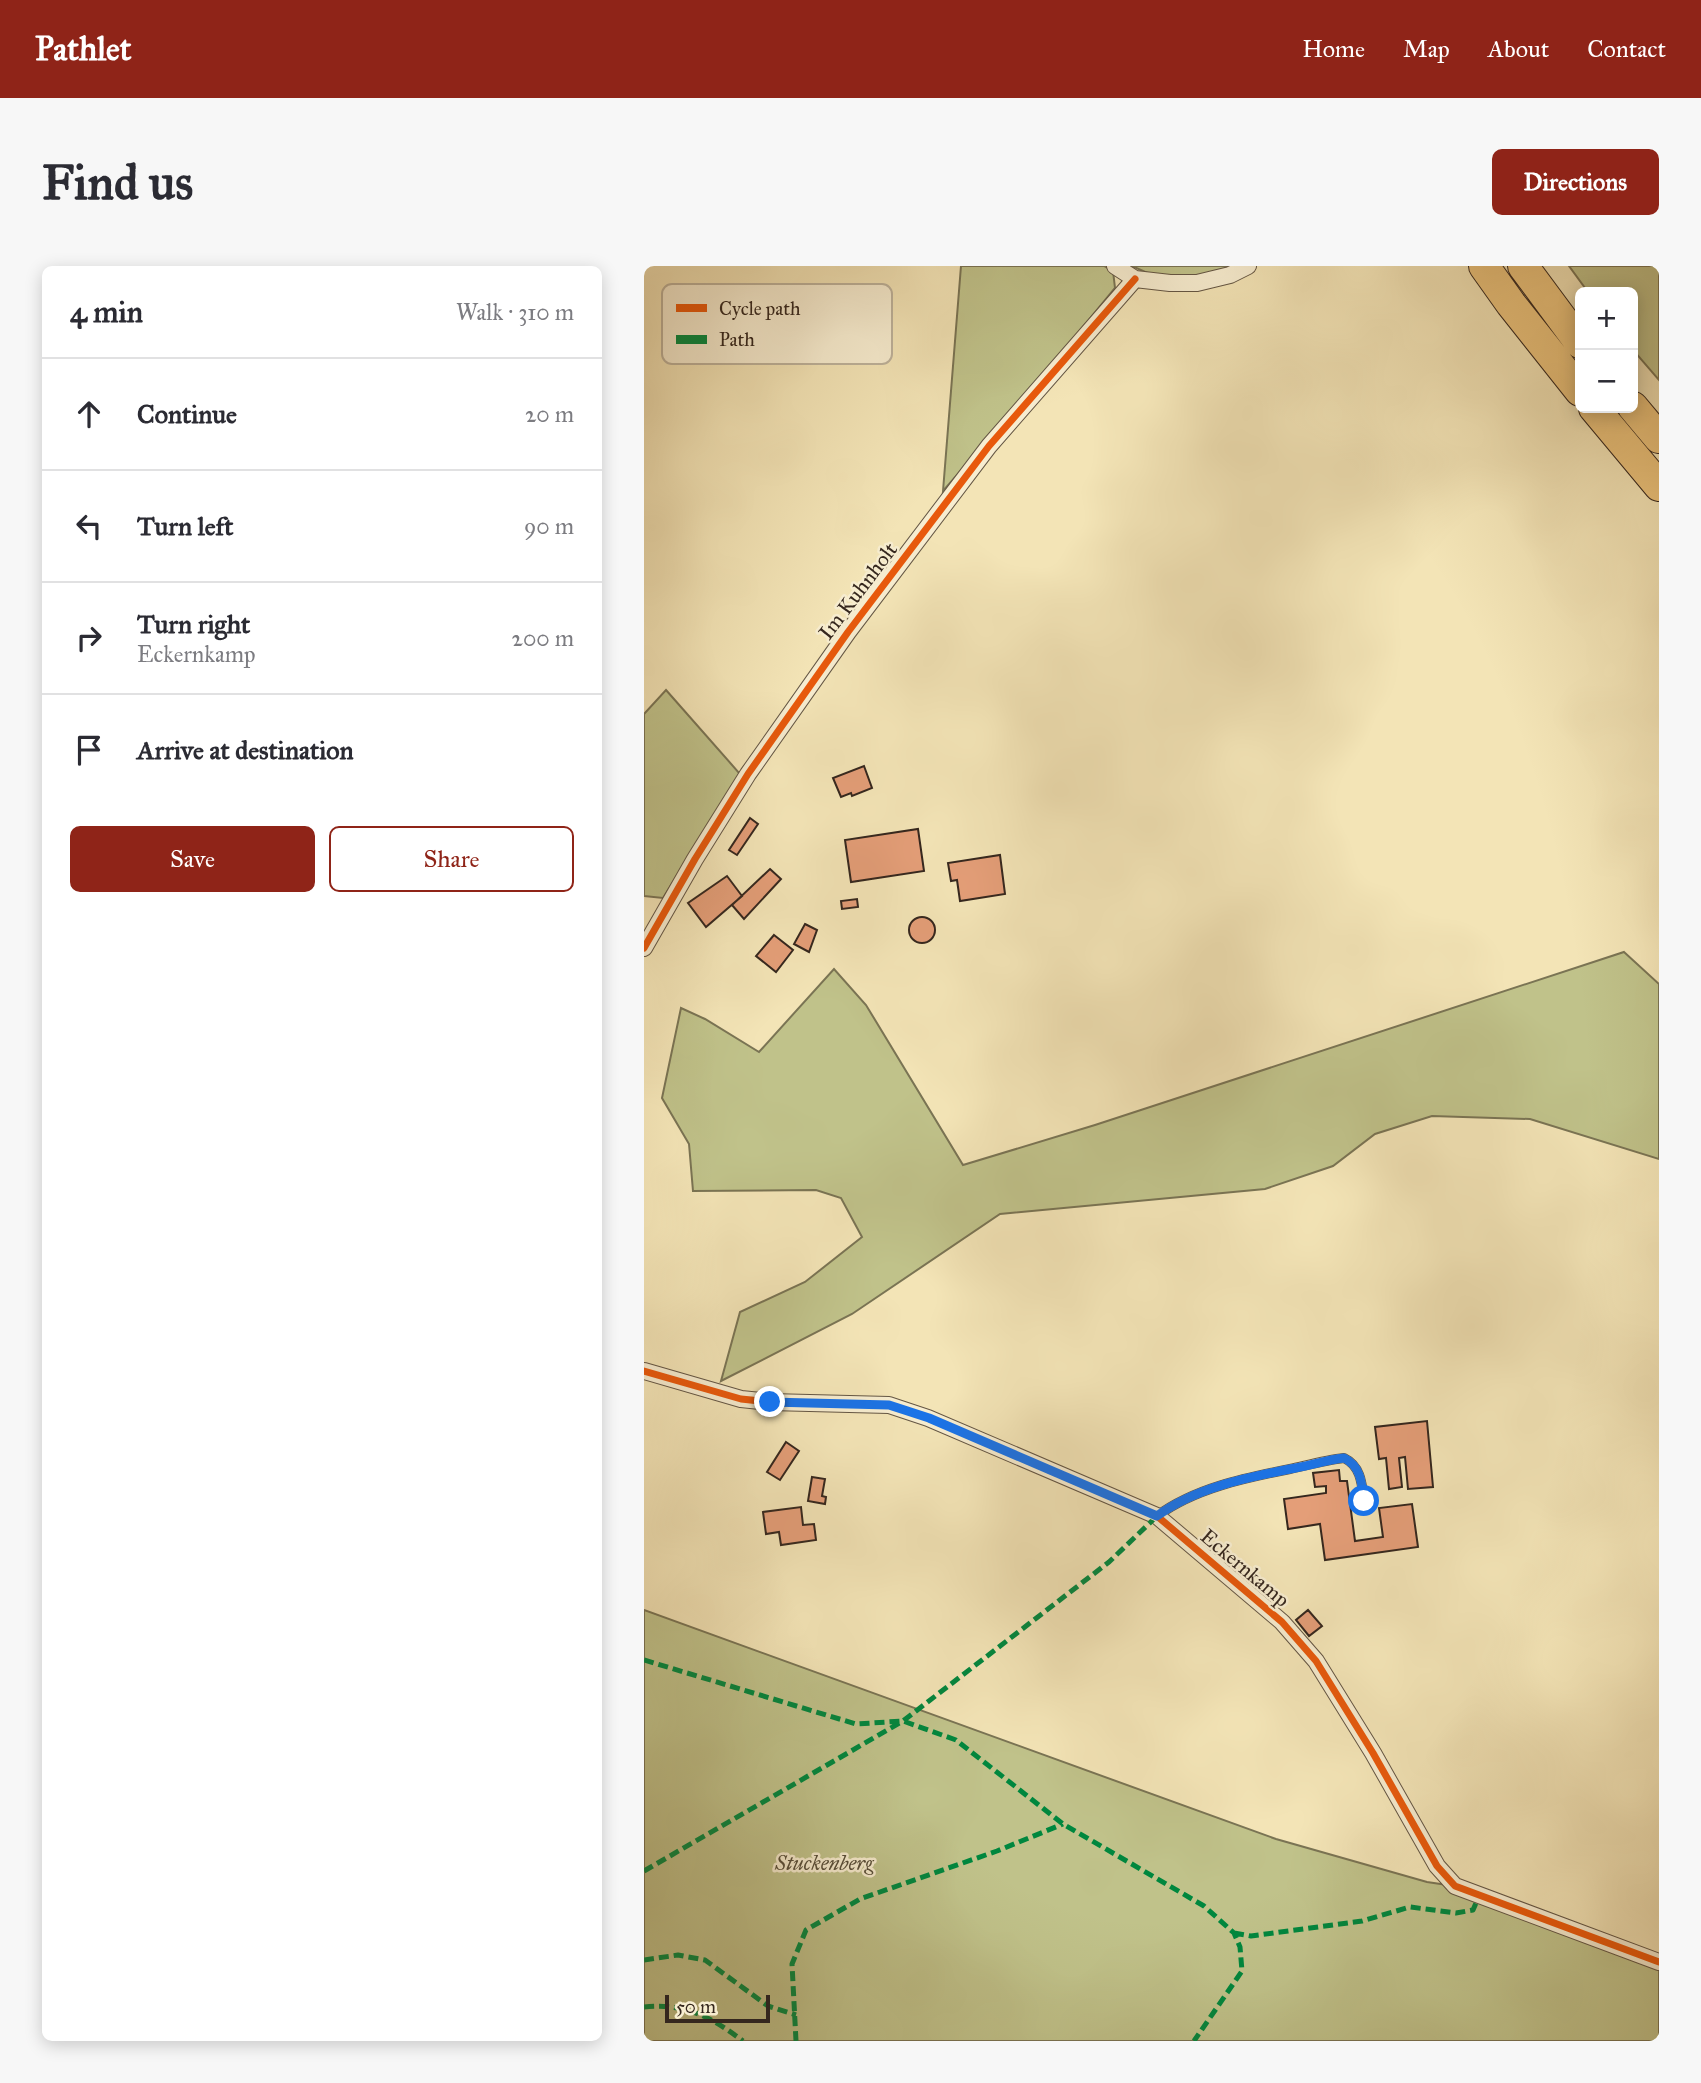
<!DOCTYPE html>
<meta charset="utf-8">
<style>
:root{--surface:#fff;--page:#f7f7f7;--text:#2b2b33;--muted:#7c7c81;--line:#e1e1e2;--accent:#8f2418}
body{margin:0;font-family:"IM FELL Great Primer",serif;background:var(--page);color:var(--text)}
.controls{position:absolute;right:21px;top:21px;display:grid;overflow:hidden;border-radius:10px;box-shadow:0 4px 18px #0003}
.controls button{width:63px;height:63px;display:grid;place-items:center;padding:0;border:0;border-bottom:2px solid var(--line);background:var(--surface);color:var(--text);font:35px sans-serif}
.scale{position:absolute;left:21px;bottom:18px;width:105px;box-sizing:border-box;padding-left:7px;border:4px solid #35271e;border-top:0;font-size:19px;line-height:24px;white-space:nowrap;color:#35271e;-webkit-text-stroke:5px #f7edd0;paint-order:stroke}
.stop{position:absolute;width:21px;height:21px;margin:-16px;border:5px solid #1a73e8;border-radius:50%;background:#fff}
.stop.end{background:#1a73e8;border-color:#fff;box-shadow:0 2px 7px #0008}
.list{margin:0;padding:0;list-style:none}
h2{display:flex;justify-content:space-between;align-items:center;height:91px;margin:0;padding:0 28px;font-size:30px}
h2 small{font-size:23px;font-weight:400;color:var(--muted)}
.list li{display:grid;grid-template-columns:46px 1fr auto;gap:21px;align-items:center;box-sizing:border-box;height:112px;padding:0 28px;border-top:2px solid var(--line)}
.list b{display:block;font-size:26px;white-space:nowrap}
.list p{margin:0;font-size:23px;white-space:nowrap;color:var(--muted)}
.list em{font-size:23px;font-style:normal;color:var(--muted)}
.actions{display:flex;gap:14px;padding:21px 28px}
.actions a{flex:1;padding:16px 0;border:2px solid var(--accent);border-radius:10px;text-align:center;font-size:24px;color:var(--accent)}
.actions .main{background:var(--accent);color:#fff}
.icon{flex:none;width:38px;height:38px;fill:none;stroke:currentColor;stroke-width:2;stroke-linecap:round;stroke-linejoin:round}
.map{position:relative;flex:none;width:1015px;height:1775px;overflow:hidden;border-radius:10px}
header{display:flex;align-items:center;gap:42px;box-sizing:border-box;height:98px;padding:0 35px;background:var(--accent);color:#fff}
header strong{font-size:33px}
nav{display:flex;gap:38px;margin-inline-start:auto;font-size:24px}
.intro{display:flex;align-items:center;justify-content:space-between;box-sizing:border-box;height:168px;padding:0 42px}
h1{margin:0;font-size:49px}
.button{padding:18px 32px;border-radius:10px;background:var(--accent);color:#fff;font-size:24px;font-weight:700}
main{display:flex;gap:42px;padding:0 42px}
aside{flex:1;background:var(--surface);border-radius:10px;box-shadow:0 4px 18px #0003}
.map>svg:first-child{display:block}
.green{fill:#c0c28a;stroke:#7a7454;stroke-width:2}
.building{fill:#e49e78;stroke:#35271e;stroke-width:2}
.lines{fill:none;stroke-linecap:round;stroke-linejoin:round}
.service-casing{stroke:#645644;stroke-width:10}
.minor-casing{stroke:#645644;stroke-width:18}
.motorway-casing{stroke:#35271e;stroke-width:32}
.service{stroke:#f7edd0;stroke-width:8}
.minor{stroke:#f7edd0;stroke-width:16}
.motorway{stroke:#eac27b;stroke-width:30}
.quiet{stroke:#00873e;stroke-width:5;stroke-dasharray:10 5;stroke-linecap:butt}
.cycleway-casing{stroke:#f7edd0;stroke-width:11}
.cycleway{stroke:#e8590c;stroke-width:7}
.route{stroke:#1a73e8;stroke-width:9}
.labels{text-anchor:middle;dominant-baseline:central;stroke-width:5;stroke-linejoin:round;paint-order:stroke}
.street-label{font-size:21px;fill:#35271e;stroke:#f7edd0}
.park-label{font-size:21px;font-style:italic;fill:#584e39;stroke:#f7edd0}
.key{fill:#f7edd0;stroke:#bdb29b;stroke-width:2}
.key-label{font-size:19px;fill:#35271e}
</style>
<header>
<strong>Pathlet</strong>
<nav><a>Home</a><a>Map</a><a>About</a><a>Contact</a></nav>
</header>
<div class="intro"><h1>Find us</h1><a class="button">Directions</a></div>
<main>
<aside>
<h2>4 min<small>Walk · 310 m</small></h2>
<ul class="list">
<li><svg class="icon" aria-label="ahead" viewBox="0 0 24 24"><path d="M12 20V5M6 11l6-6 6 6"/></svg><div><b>Continue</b></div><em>20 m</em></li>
<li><svg class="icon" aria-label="left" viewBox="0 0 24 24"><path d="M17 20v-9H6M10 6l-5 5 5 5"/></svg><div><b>Turn left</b></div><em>90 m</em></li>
<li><svg class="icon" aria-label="right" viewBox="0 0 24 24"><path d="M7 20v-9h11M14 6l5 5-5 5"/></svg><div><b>Turn right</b><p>Eckernkamp</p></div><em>200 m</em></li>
<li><svg class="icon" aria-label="arrive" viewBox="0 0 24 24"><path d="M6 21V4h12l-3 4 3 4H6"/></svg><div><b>Arrive at destination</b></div></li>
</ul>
<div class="actions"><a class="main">Save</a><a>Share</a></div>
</aside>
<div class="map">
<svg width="1015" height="1775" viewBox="0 0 1015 1775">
<rect width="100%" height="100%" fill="#f3e4b6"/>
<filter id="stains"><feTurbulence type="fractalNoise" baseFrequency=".00286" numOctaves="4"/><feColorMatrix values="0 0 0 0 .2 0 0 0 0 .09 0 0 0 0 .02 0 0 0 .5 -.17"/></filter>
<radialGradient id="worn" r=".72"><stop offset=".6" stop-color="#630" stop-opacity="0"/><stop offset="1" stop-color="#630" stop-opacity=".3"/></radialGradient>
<path class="green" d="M317,0H460L469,5L471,22L385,127L299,225Z
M488,0H604L526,17Z
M925,0H1015V114L989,84V26H944Z
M22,424L96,508L19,632L0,630V448Z
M980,686L1015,718V893L886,853L788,850L731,868L689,900L621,923L356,948L208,1048L77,1115L96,1046L161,1016L218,971L197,932L172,924L49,925L45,878L18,832L37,742L61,753L115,786L190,703L222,739L319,899L451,859Z
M0,1344L632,1573L783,1616L810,1620L1015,1700V1775H0Z"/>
<path class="building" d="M220,500L228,522L208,530L207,527L197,531L189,512Z
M106,552L114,558L93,589L85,584Z
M274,563L280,605L207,616L201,574Z
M356,589L361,628L316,635L313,614L307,615L304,597Z
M126,603L137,613L100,653L88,639Z
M83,610L98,630L62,661L44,637Z
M213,633L214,641L198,643L197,635Z
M265 664a13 13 0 1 1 26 0a13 13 0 1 1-26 0Z
M161,658L173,664L165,686L150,678Z
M130,669L149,684L132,706L112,690Z
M783,1155L789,1221L764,1223L761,1191L755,1192L758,1221L745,1223L742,1192L735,1193L731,1161Z
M142,1176L155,1185L136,1214L123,1206Z
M695,1204L696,1215H703L711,1275L739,1271L735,1242L768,1238L774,1281L681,1294L676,1258L644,1263L640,1233L682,1227V1220L671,1221L669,1207Z
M168,1211L181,1213L178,1230L182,1231L181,1238L164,1235Z
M157,1241L159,1259L170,1258L172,1274L137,1279L135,1266L122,1268L119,1246Z
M664,1344L678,1360L665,1370L652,1354Z"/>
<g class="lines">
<g class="service-casing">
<path id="service" d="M513,1250C551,1222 601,1212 646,1203C664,1199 682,1194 700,1192C717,1200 718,1218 720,1235"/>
</g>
<g class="minor-casing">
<path id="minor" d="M471,0L491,13L526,17H553L586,9L604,0
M0,682L51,593L104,508L204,366L345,180L491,13
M0,1105L97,1133L126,1136L245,1139L284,1152L513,1250L638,1356L672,1395L729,1487L793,1600L811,1620L1015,1696"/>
</g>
<g class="motorway-casing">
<path id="motorway" d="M840,0L867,38L936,125
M879,0L936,77
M989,141L1015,172
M950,142L1015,220"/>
</g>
<use href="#service" class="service"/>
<use href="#minor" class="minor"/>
<use href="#motorway" class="motorway"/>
<path class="quiet" d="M0,1394L212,1458L259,1455L312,1474L419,1558L560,1640L590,1667L596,1681L598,1705L550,1775
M0,1605L259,1455L465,1296L513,1250
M590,1667L607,1670L718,1655L766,1641L812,1647L829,1644L835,1630
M0,1694L34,1689L61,1694L124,1740L152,1749
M0,1741C42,1737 67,1751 99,1775
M152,1775L148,1698L162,1664L216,1633L353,1585L419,1558"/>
<g class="cycleway-casing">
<path id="cycleway" d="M0,682L51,593L104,508L204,366L345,180L491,13
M0,1105L97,1133L126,1136L245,1139L284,1152L513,1250L638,1356L672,1395L729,1487L793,1600L811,1620L1015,1696"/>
</g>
<use href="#cycleway" class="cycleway"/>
</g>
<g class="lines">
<path class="route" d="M126,1136L245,1139L285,1152L513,1250C551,1222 601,1212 646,1203C664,1200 682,1194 700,1192C717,1200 718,1218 720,1235"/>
</g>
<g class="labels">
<g class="street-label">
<text transform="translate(214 325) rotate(-53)">Im Kuhnholt</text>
<text transform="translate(601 1302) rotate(40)">Eckernkamp</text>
</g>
<g class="park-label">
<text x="180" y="1597">Stuckenberg</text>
</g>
</g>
<rect x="18" y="18" width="230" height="80" rx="10" class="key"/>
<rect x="32" y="38" width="31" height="8" fill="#e8590c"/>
<rect x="32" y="69" width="31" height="9" fill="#00873e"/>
<g class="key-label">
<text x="75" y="49">Cycle path</text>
<text x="75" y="80">Path</text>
</g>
<rect width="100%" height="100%" filter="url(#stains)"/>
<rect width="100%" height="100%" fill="url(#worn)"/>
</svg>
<div class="controls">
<button>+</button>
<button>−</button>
</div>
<div class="scale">50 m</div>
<div class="stop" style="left:720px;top:1235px"></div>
<div class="stop end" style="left:126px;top:1136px"></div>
</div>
</main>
